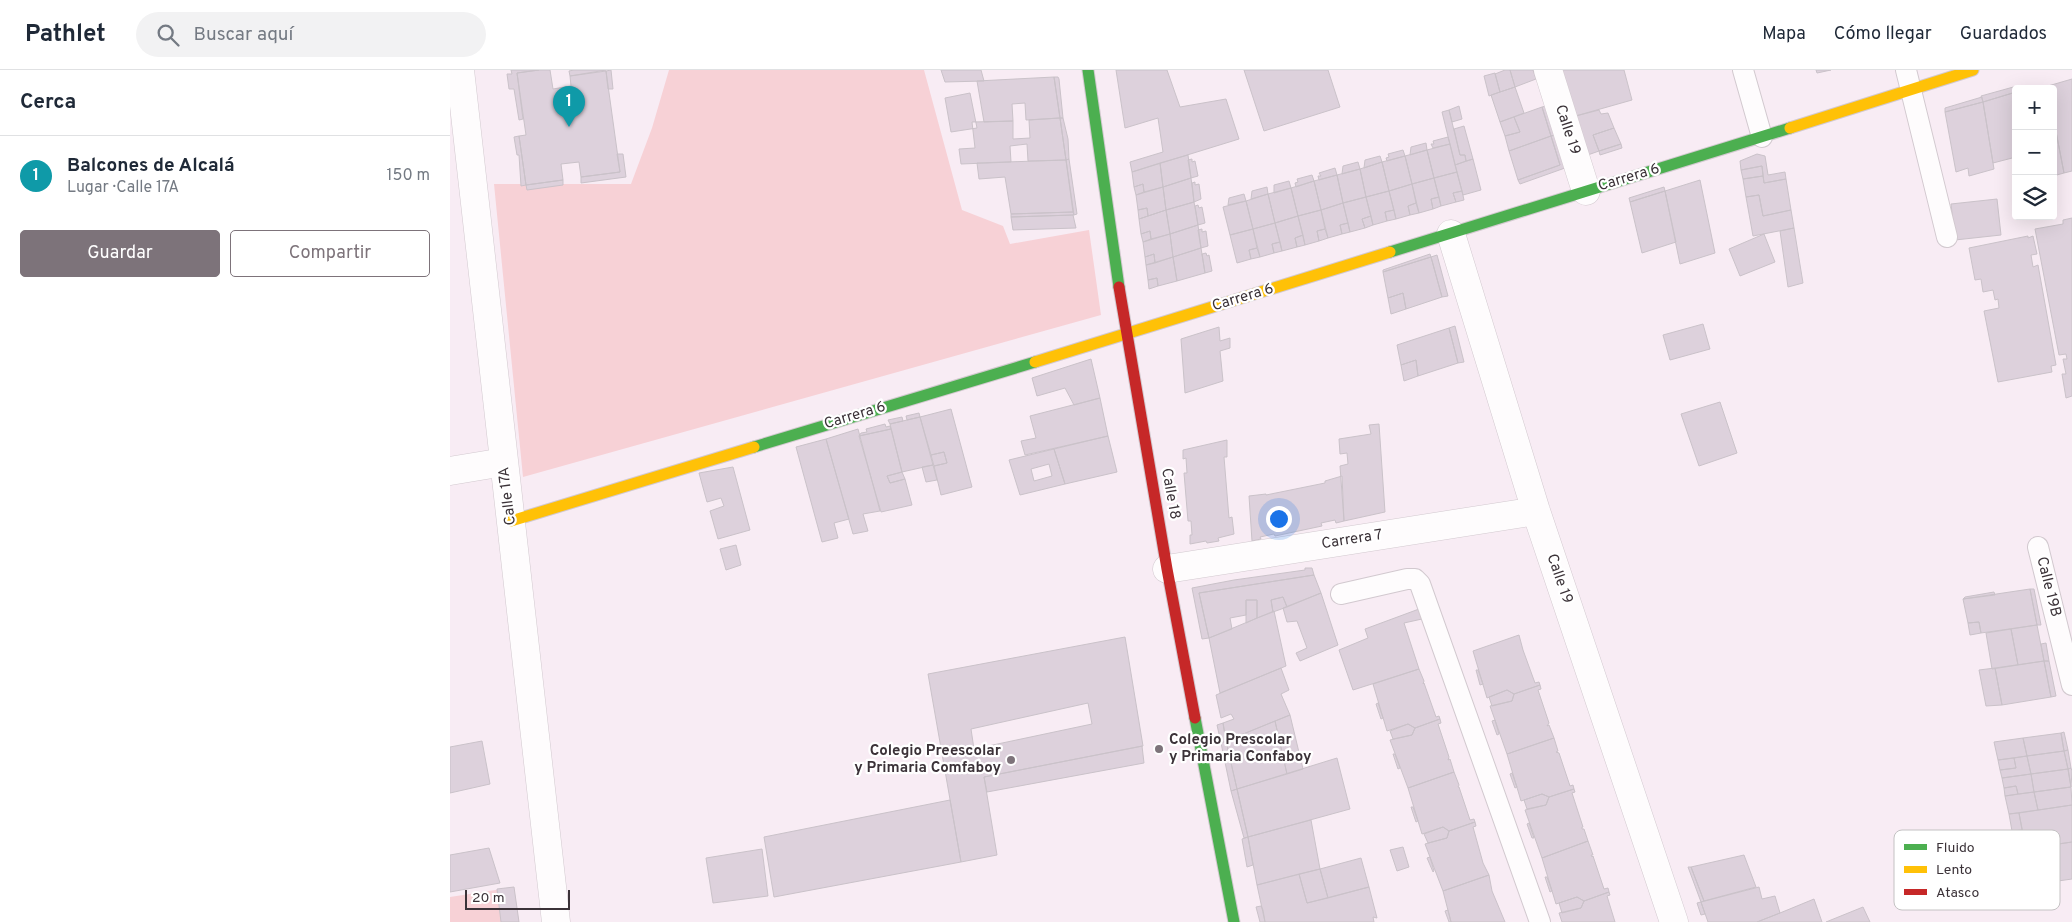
<!DOCTYPE html>
<html lang="es">
<meta charset="utf-8">
<style>
:root{--surface:#fff;--page:#f2f2f3;--text:#1f2937;--muted:#747a83;--line:#e0e1e3;--accent:#7d737a}
body{margin:0;font-family:Overpass,sans-serif;background:var(--page);color:var(--text)}
.controls{position:absolute;right:15px;top:15px;display:grid;overflow:hidden;border-radius:5px;box-shadow:0 5px 20px #0002}
.controls button{width:45px;height:45px;display:grid;place-items:center;padding:0;border:0;border-bottom:1px solid var(--line);background:var(--surface);color:var(--text);font:25px sans-serif}
.scale{position:absolute;left:15px;bottom:12px;width:105px;box-sizing:border-box;padding-left:5px;border:2px solid #3b3238;border-top:0;font-size:14px;line-height:18px;white-space:nowrap;color:#3b3238;-webkit-text-stroke:4px #fff;paint-order:stroke}
.you{position:absolute;left:828px;top:448px;width:18px;height:18px;margin:-12px;border:4px solid #fff;border-radius:50%;background:#1a73e8;box-shadow:0 0 0 8px #1a73e833}
.badge{display:grid;place-items:center;width:32px;height:32px;border-radius:50%;background:var(--accent);color:#fff;font-size:16px;font-weight:700}
.pin{position:absolute;translate:-50% -41px;filter:drop-shadow(0 1px 2px #0008)}
.pin::after{content:'';position:absolute;top:26px;width:18px;height:15px;background:inherit;clip-path:polygon(0 0,100% 0,50% 100%)}
.list{margin:0;padding:0;list-style:none}
h2{display:flex;justify-content:space-between;align-items:center;height:65px;margin:0;padding:0 20px;font-size:21px}
h2 small{font-size:16px;font-weight:400;color:var(--muted)}
.list li{display:grid;grid-template-columns:32px 1fr auto;gap:15px;align-items:center;box-sizing:border-box;height:80px;padding:0 20px;border-top:1px solid var(--line)}
.list b{display:block;font-size:19px;white-space:nowrap}
.list p{margin:0;font-size:16px;white-space:nowrap;color:var(--muted)}
.list em{font-size:16px;font-style:normal;color:var(--muted)}
.actions{display:flex;gap:10px;padding:15px 20px}
.actions a{flex:1;padding:11px 0;border:1px solid var(--accent);border-radius:5px;text-align:center;font-size:18px;color:var(--accent)}
.actions .main{background:var(--accent);color:#fff}
.icon{flex:none;width:28px;height:28px;fill:none;stroke:currentColor;stroke-width:2;stroke-linecap:round;stroke-linejoin:round}
.map{position:relative;flex:none;width:1622px;height:852px;overflow:hidden}
header{display:flex;align-items:center;gap:30px;box-sizing:border-box;height:70px;padding:0 25px;background:var(--surface);border-bottom:1px solid var(--line)}
header strong{font-size:24px}
nav{display:flex;gap:28px;margin-inline-start:auto;font-size:18px}
.search{width:350px;height:45px;background:var(--page);display:flex;align-items:center;gap:12px;box-sizing:border-box;padding:0 18px;border-radius:28px;color:var(--muted);font-size:19px}
main{display:flex}
aside{flex:1;background:var(--surface)}
.map>svg:first-child{display:block}
.green{fill:#f7d1d6}
.building{fill:#ddd1dc;stroke:#cac2c9;fill-rule:evenodd}
.lines{fill:none;stroke-linecap:round;stroke-linejoin:round}
.lane-casing{stroke:#d2c9cf;stroke-width:22}
.street-casing{stroke:#d2c9cf;stroke-width:29}
.fast-casing{stroke:#d2c9cf;stroke-width:13}
.slow-casing{stroke:#d2c9cf;stroke-width:13}
.jam-casing{stroke:#d2c9cf;stroke-width:13}
.lane{stroke:#fefcfd;stroke-width:20}
.street{stroke:#fefcfd;stroke-width:28}
.fast{stroke:#4caf50;stroke-width:11}
.slow{stroke:#ffc107;stroke-width:11}
.jam{stroke:#c62828;stroke-width:11}
.poi-dot{fill:#7d737a;stroke:#fff;stroke-width:2}
.labels{text-anchor:middle;dominant-baseline:central;stroke-width:4.5;stroke-linejoin:round;paint-order:stroke}
.street-label{font-size:15px;fill:#3b3238;stroke:#fff}
.poi-label{font-size:15px;font-weight:bold;fill:#3b3238;stroke:#fff;text-anchor:start}
.key{fill:#fff;stroke:#c4c2c3;stroke-width:1}
.key-label{font-size:14px;fill:#3b3238}
</style>
<header>
<strong>Pathlet</strong>
<div class="search"><svg class="icon" aria-label="search" viewBox="0 0 24 24"><circle cx="10" cy="10" r="6"/><path d="M15 15l6 6"/></svg>Buscar aquí</div>
<nav><a>Mapa</a><a>Cómo llegar</a><a>Guardados</a></nav>
</header>
<main>
<aside>
<h2>Cerca<small></small></h2>
<ul class="list">
<li><span class="badge" style="background:#0f9aa8">1</span><div><b>Balcones de Alcalá</b><p>Lugar · Calle 17A</p></div><em>150 m</em></li>
</ul>
<div class="actions"><a class="main">Guardar</a><a>Compartir</a></div>
</aside>
<div class="map">
<svg width="1622" height="852" viewBox="0 0 1622 852">
<rect width="100%" height="100%" fill="#f8ecf4"/>
<path class="green" d="M219,0H474L512,140L553,156L560,174L639,160L651,245L73,407L44,114H181L202,58Z
M64,817L69,852H0V827Z"/>
<path class="building" d="M61,0H89L67,3L73,49L69,50L64,19H59L57,4H62Z
M89,0H100L103,19L121,16L120,6L156,1L170,102L131,107L129,92L111,94L113,110L76,115L69,66L76,65L67,3Z
M156,0L120,6L119,1L124,0Z
M161,0L163,19H158L156,1Z
M491,0H531L534,11L495,12Z
M666,0H717L730,37L776,29L789,69L682,102L680,92L713,82L708,48L675,58Z
M794,0H878L890,37L814,61Z
M1055,0H1060L1065,17L1050,22L1045,4Z
M1060,0H1083L1086,9L1065,17Z
M1111,0H1174L1182,30L1122,47Z
M1366,0H1381L1367,3Z
M1045,3L1050,22L1039,26L1034,6Z
M604,7H608L609,9L613,48H610Z
M604,7L610,48L576,50L575,33L562,34L563,51L534,52L527,11Z
M1622,9V101L1614,103L1603,46V19H1598V16Z
M1567,16L1566,22L1533,32L1531,26Z
M1065,17L1074,43L1050,52L1041,25Z
M1566,22V87L1543,93L1533,32Z
M520,23L527,58L501,62L495,28Z
M1532,27L1533,32L1495,42V38Z
M1533,32L1544,99L1519,106L1518,98L1506,102L1495,42Z
M1009,36L1012,49L1002,52L999,40Z
M1096,36L1105,65L1101,66L1092,37Z
M1092,37L1101,66L1059,81L1055,66L1070,62L1064,47Z
M999,40L1010,85H1015L1016,91L1005,95L992,42Z
M1149,40L1151,44L1158,43L1164,58L1143,65L1149,81L1132,87L1122,47Z
M1603,46L1614,103L1603,106Z
M1064,47L1070,62L1055,66L1050,52Z
M610,48H613L618,69L619,89L616,90Z
M610,48L616,90L578,91L577,74L560,76L561,92L511,94L509,79L525,78L522,52L563,51V69L580,68L579,50Z
M1014,56L1023,89L1016,91L1015,85H1010L1004,59Z
M1164,58L1171,74L1149,81L1143,65Z
M1105,65L1115,98L1070,114L1068,110L1110,95L1101,66Z
M69,66L76,115L71,116L69,85H67L64,67Z
M1101,66L1110,95L1068,110L1059,81Z
M998,67L1000,74L983,78L981,74H984L983,71Z
M976,73L977,80L960,85L961,77Z
M1000,74L1007,102L984,108L977,80Z
M1171,74L1172,78L1150,85L1149,81Z
M953,80L955,86L937,91L936,88L939,87L938,84Z
M977,80L984,108L962,114L955,86Z
M167,84H173L176,107L131,113V107L170,102Z
M1307,84L1315,86L1318,105L1335,102L1336,109L1314,113L1312,96L1291,100L1290,91Z
M738,85L741,108L713,117L710,93Z
M930,86L932,92L914,98L915,90Z
M955,86L962,114L939,121L932,92Z
M619,89L627,144L624,145L616,90Z
M742,89V92L745,91L748,106L741,108L738,90Z
M1023,89L1031,120L1013,125L1005,95Z
M616,90L623,142L561,144L555,107L529,109L527,93Z
M908,92L910,99L892,104L893,96Z
M932,92L939,121L916,127L910,99Z
M710,93L713,117L694,122L693,114L684,117L682,102Z
M1312,96L1313,106L1293,109L1291,100Z
M885,98L887,105L869,110L868,106H871L869,103Z
M910,99L916,127L893,133L887,105Z
M1007,102L1012,121L1003,123L1006,132L991,136L984,108Z
M862,105L864,111L846,117L845,113L848,112L847,109Z
M887,105L893,133L871,140L864,111Z
M1313,106L1314,113L1336,109L1341,140L1313,146L1309,125L1296,127L1293,109Z
M741,108L744,132L716,140L713,117Z
M984,108L989,127L981,129L983,139L969,143L962,114Z
M113,110V115L77,120L76,115Z
M1250,110L1265,183L1230,194L1215,121Z
M839,111L841,118L824,123V115Z
M864,111L871,140L848,146L841,118Z
M745,112V115L749,114L751,129L744,132L742,113Z
M693,114L694,122L686,125L684,117Z
M962,114L966,133L958,136L960,145L946,149L939,121Z
M713,117L716,140L698,146L697,138L688,140L686,125Z
M817,117L818,124L801,129L802,121Z
M1214,117L1215,121L1180,132L1179,128Z
M841,118L848,146L825,153L818,124Z
M939,121L944,140L935,142L937,151L923,155L916,127Z
M1012,121L1014,130L1006,132L1003,123Z
M1215,121L1226,172L1192,183L1180,132Z
M794,124L796,131L778,135L779,128Z
M818,124L825,153L803,159L796,131Z
M1309,125L1313,146L1341,140L1344,158L1303,166L1296,127Z
M916,127L921,146L912,149L915,158L900,162L893,133Z
M989,127L991,136L983,139L981,129Z
M1547,129L1551,165L1505,170L1501,134Z
M796,131L803,159L780,165L773,137Z
M744,132L748,155L720,164L716,140Z
M893,133L898,153L890,155L892,164L878,168L871,140Z
M966,133L969,143L960,145L958,136Z
M748,135L749,138L752,137L755,153L748,155L745,136Z
M697,138L698,146L689,149L688,140Z
M716,140L720,164L701,169L700,161L691,164L689,149Z
M871,140L875,159L867,161L869,171L855,175L848,146Z
M944,140L946,149L937,151L935,142Z
M623,142L624,145L561,147V144Z
M623,145L626,158L563,160L561,147Z
M848,146L853,165L845,168L847,177L832,181L825,153Z
M921,146L923,155L915,158L912,149Z
M1622,148V326L1616,328L1612,304H1616L1613,289H1617L1616,284L1609,285L1585,159L1613,154V150Z
M825,153L830,172L822,174L824,183L810,187L803,159Z
M898,153L900,162L892,164L890,155Z
M748,155L751,178L723,187L720,164Z
M1344,158L1353,213L1338,217L1330,161Z
M752,159V162L756,161L758,176L751,178L748,160Z
M803,159L807,178L799,180L801,189L787,193L780,165Z
M875,159L878,168L869,171L867,161Z
M700,161L701,169L693,172L691,164Z
M720,164L723,187L705,193L704,184L695,187L693,172Z
M1314,164L1325,192L1290,206L1279,179Z
M853,165L855,175L847,177L845,168Z
M1578,166V168L1583,166L1587,184L1581,185L1583,197L1588,195L1606,295L1601,296L1602,302L1548,312L1534,241L1549,238L1548,229L1545,230L1543,220L1533,222L1531,209L1525,210L1519,178Z
M830,172L832,181L824,183L822,174Z
M751,178L755,203L727,211L723,187Z
M807,178L810,187L801,189L799,180Z
M756,183L757,186L759,185L762,201L755,203L752,184Z
M704,184L705,193L696,195L695,187Z
M980,184L981,187L933,202V200Z
M987,185L998,226L992,227L981,187Z
M723,187L727,211L708,216L707,208L698,210L696,195Z
M981,187L992,227L956,239L953,223L938,228L933,202Z
M707,208L708,216L699,219L698,210Z
M953,223L956,239L941,244L938,228Z
M1253,254L1260,279L1220,290L1213,265Z
M1005,256L1014,292L1008,293L999,258Z
M769,257L770,271L780,268V278L770,281L773,311L735,323L731,269Z
M999,258L1008,293L968,306L966,290L951,295L947,275Z
M641,289L650,328L624,335L615,318L587,326L582,308Z
M966,290L968,306L954,311L951,295Z
M650,328L658,366L575,385L571,371L586,368L580,346Z
M1270,332L1287,383L1249,396L1231,344Z
M501,339L522,417L491,425L484,396L497,393L494,382L481,385L470,347Z
M469,343L470,347L457,350L456,346Z
M452,347L453,351L440,354L438,350Z
M470,347L483,395L452,402L440,354Z
M435,354L436,357L440,356L441,359L409,366L411,363L417,362L416,359Z
M929,354L935,442L894,451L890,396L898,394L897,383L890,384L889,369L921,364L919,355Z
M408,359L430,441L413,444L418,461L403,464L376,369Z
M441,359L452,402L437,406L440,413L455,409L462,435L431,442L409,366Z
M658,366L667,402L615,414L604,379Z
M376,369L399,449L384,453L388,468L372,472L346,377Z
M777,370V387H774L779,448L782,447L784,464L768,468L769,471L757,473L756,471L740,474V465H742L741,451H738L734,403H737L736,388L733,389V380Z
M604,379L615,414L570,425L559,390ZM599,394L602,406L584,411L581,399Z
M494,382L497,393L484,396L481,385Z
M483,395L487,410L476,412L472,397Z
M283,397L300,460L268,469L260,441L274,436L271,428L257,432L249,403Z
M452,402L455,409L440,413L437,406Z
M892,406L894,451L886,453L885,450L871,453L872,456L825,466L824,464L810,467L811,469L802,471L799,426L816,424V425L875,413V411Z
M286,475L291,495L276,500L270,479Z
M855,498H862L864,505L749,523L759,568L752,569L742,518L784,510L855,500Z
M864,505L871,523L837,537L833,527L821,530L823,542L807,548V530H796V545L780,548L782,559L759,568L749,523Z
M1580,519H1584L1591,555H1587Z
M1580,519L1587,555L1531,563L1529,552L1518,553L1513,529Z
M1544,522L1545,525L1513,529L1515,527Z
M871,523L888,575L850,591L846,583L857,578L847,551L837,552L833,538Z
M833,527L837,537L823,542L821,530Z
M796,530H807V548L796,553Z
M969,539L972,549L954,553L969,599L903,620L889,580L918,568L915,559Z
M824,541L836,596L770,623L759,568Z
M1529,552L1531,563L1520,565L1518,553Z
M1587,555L1594,591L1568,595L1561,559Z
M1561,559L1568,595L1542,599L1536,563Z
M1069,565L1073,580L1085,613L1089,612L1090,615L1064,624L1057,620L1037,628L1023,581Z
M675,567L693,676L534,707L547,785L511,792L478,604ZM638,633L642,654L524,679L521,659Z
M1596,573L1599,591H1594L1591,574Z
M1594,591H1599L1606,626L1601,627Z
M1594,591L1601,627L1552,635L1545,598Z
M831,598L839,620L831,624L840,645L776,671L773,653L784,649L781,644L771,648L766,625Z
M1545,598L1552,635L1536,636L1529,600Z
M969,599L974,611L973,614L974,613L986,647L989,646L990,649L965,658L958,654L937,661L923,614Z
M1026,600H1028L1033,614L1030,615Z
M1090,615L1091,619L1088,620L1099,653L1097,656L1099,655L1104,668L1057,684L1040,636L1062,631L1064,624Z
M1057,620L1064,624L1062,631L1042,636L1039,627Z
M928,633L933,648L931,649L926,634Z
M840,645L853,699L837,704L825,651Z
M990,649L991,653L988,654L999,687L998,690L1000,689L1004,702L958,718L940,670L962,665L965,658Z
M1045,650L1049,664L1047,665L1042,651Z
M825,651L837,704L787,719L776,671Z
M773,653L776,671L771,673L767,655Z
M958,654L965,658L962,665L943,669L940,661Z
M1614,662L1618,680L1614,681L1611,663Z
M1611,663L1614,681L1577,686L1573,668Z
M1104,668L1108,681L1106,682L1109,683L1120,716L1123,715L1124,719L1099,727L1092,724L1071,731L1057,684Z
M1573,668L1577,686L1548,690L1544,672Z
M32,671L40,714L0,723V677Z
M776,671L787,719L781,721L771,673Z
M692,676L694,693L537,722L534,707Z
M1618,680L1621,698L1618,699L1614,681Z
M1614,681L1618,699L1581,704L1577,686Z
M943,684H945L950,698L948,699Z
M1577,686L1581,704L1552,708L1550,700L1566,698L1564,688Z
M887,688L900,739L798,767L787,719Z
M1564,688L1566,698L1550,700L1548,690Z
M1621,698L1622,701L1621,717L1618,699Z
M1618,699L1621,717L1584,722L1581,704Z
M1004,702L1009,715L1008,717H1009L1020,750L1024,749L1025,752L999,761L993,757L972,764L958,718Z
M1062,703L1067,717L1065,718L1060,704Z
M1581,704L1584,722L1568,724L1566,716L1554,718L1552,708Z
M1566,716L1568,724L1555,726L1554,718Z
M1621,717L1622,735L1588,740L1584,722Z
M787,719L798,767L794,768L781,721Z
M1124,719L1125,722L1122,723L1133,757H1132V759H1134L1138,771L1092,788L1075,740L1096,735L1099,727Z
M1584,722L1588,740L1559,744L1555,726Z
M1092,724L1099,727L1096,735L1077,739L1074,730Z
M500,730L511,792L324,827L314,767Z
M1622,735V772L1576,779L1569,743Z
M961,737H963L968,751L966,752Z
M1569,743L1572,760L1562,761L1559,744Z
M861,750L870,799L807,815L798,767Z
M1025,752L1026,756L1023,757L1033,793L1039,805L993,821L975,774L997,768L999,761Z
M1079,753L1084,768H1082L1077,754Z
M993,757L999,761L997,768L978,773L974,764Z
M798,767L803,795L797,797L792,769Z
M1138,771L1143,785H1141L1142,787L1143,786L1154,819L1158,818L1159,822L1134,831L1127,827L1106,834L1092,788Z
M1622,772V809L1573,816L1566,780Z
M953,777L959,797L947,801L940,780Z
M39,778L50,813L0,822V785Z
M312,779L318,826L263,833L256,788Z
M1294,785L1306,817L1254,831L1241,797Z
M980,787L984,801L983,802L977,788Z
M911,788L919,817L878,828L870,799Z
M1238,797H1241L1254,831L1251,832Z
M870,799L878,828L857,833L849,804Z
M849,804L857,833L919,817L927,848L923,847L924,852H815L807,815Z
M1039,805L1042,821L1055,852H1001L993,821Z
M1095,807H1097L1102,821L1100,822Z
M64,817L69,852H51L47,819Z
M1309,817L1312,829L1325,826L1330,843L1307,852H1258L1251,832Z
M1159,822L1160,825L1157,826L1165,852H1112L1109,843L1131,838L1134,831Z
M1127,827L1134,831L1131,838L1112,843L1109,833Z
M1364,829L1372,852H1307L1330,843Z
M1251,832L1255,844L1251,845L1247,833Z
M811,836L813,840L815,852H810L806,837Z
M1413,837L1420,852H1376Z
M998,840L1001,852H999L995,841Z"/>
<g class="lines">
<g class="lane-casing">
<path id="lane" d="M1293,0L1312,67
M1456,0L1497,167
M1588,477L1622,615
M891,524L957,509H965L970,514L1090,852"/>
</g>
<g class="street-casing">
<path id="street" d="M10,0L106,852
M1098,0L1136,121
M1001,164L1086,441L1224,852
M0,401L54,392
M717,499L1086,441"/>
</g>
<g class="fast-casing">
<path id="fast" d="M638,0L669,217
M940,182L1340,58
M304,377L585,292
M745,648L784,852"/>
</g>
<g class="slow-casing">
<path id="slow" d="M1340,58L1523,0
M585,292L940,182
M61,451L304,377"/>
</g>
<g class="jam-casing">
<path id="jam" d="M669,217L717,499L745,648"/>
</g>
<use href="#lane" class="lane"/>
<use href="#street" class="street"/>
<use href="#fast" class="fast"/>
<use href="#slow" class="slow"/>
<use href="#jam" class="jam"/>
</g>
<g class="poi-dot">
<circle cx="709" cy="679" r="5"/>
<circle cx="561" cy="690" r="5"/>
</g>
<g class="labels">
<g class="street-label">
<text transform="translate(1117 60) rotate(72)">Calle 19</text>
<text transform="translate(1179 108) rotate(-17)">Carrera 6</text>
<text transform="translate(793 228) rotate(-17)">Carrera 6</text>
<text transform="translate(405 346) rotate(-17)">Carrera 6</text>
<text transform="translate(720 424) rotate(80)">Calle 18</text>
<text transform="translate(58 426) rotate(-97)">Calle 17A</text>
<text transform="translate(902 470) rotate(-9)">Carrera 7</text>
<text transform="translate(1109 509) rotate(71)">Calle 19</text>
<text transform="translate(1598 517) rotate(76)">Calle 19B</text>
</g>
<g class="poi-label">
<text x="719" y="670">Colegio Prescolar<tspan x="719" dy="17">y Primaria Confaboy</tspan></text>
<text x="551" y="681" text-anchor="end">Colegio Preescolar<tspan x="551" dy="17">y Primaria Comfaboy</tspan></text>
</g>
</g>
<rect x="1444" y="760" width="166" height="80" rx="8" class="key"/>
<rect x="1454" y="774" width="23" height="6" fill="#4caf50"/>
<rect x="1454" y="796" width="23" height="7" fill="#ffc107"/>
<rect x="1454" y="819" width="23" height="6" fill="#c62828"/>
<g class="key-label">
<text x="1486" y="782">Fluido</text>
<text x="1486" y="804">Lento</text>
<text x="1486" y="827">Atasco</text>
</g>
</svg>
<div class="controls">
<button>+</button>
<button>−</button>
<button><svg class="icon" aria-label="layers" viewBox="0 0 24 24"><path d="M12 4l9 5-9 5-9-5zM3 14l9 5 9-5"/></svg></button>
</div>
<div class="scale">20 m</div>
<div class="you"></div>
<div class="pin badge" style="left:119px;top:57px;background:#0f9aa8">1</div>
</div>
</main>
